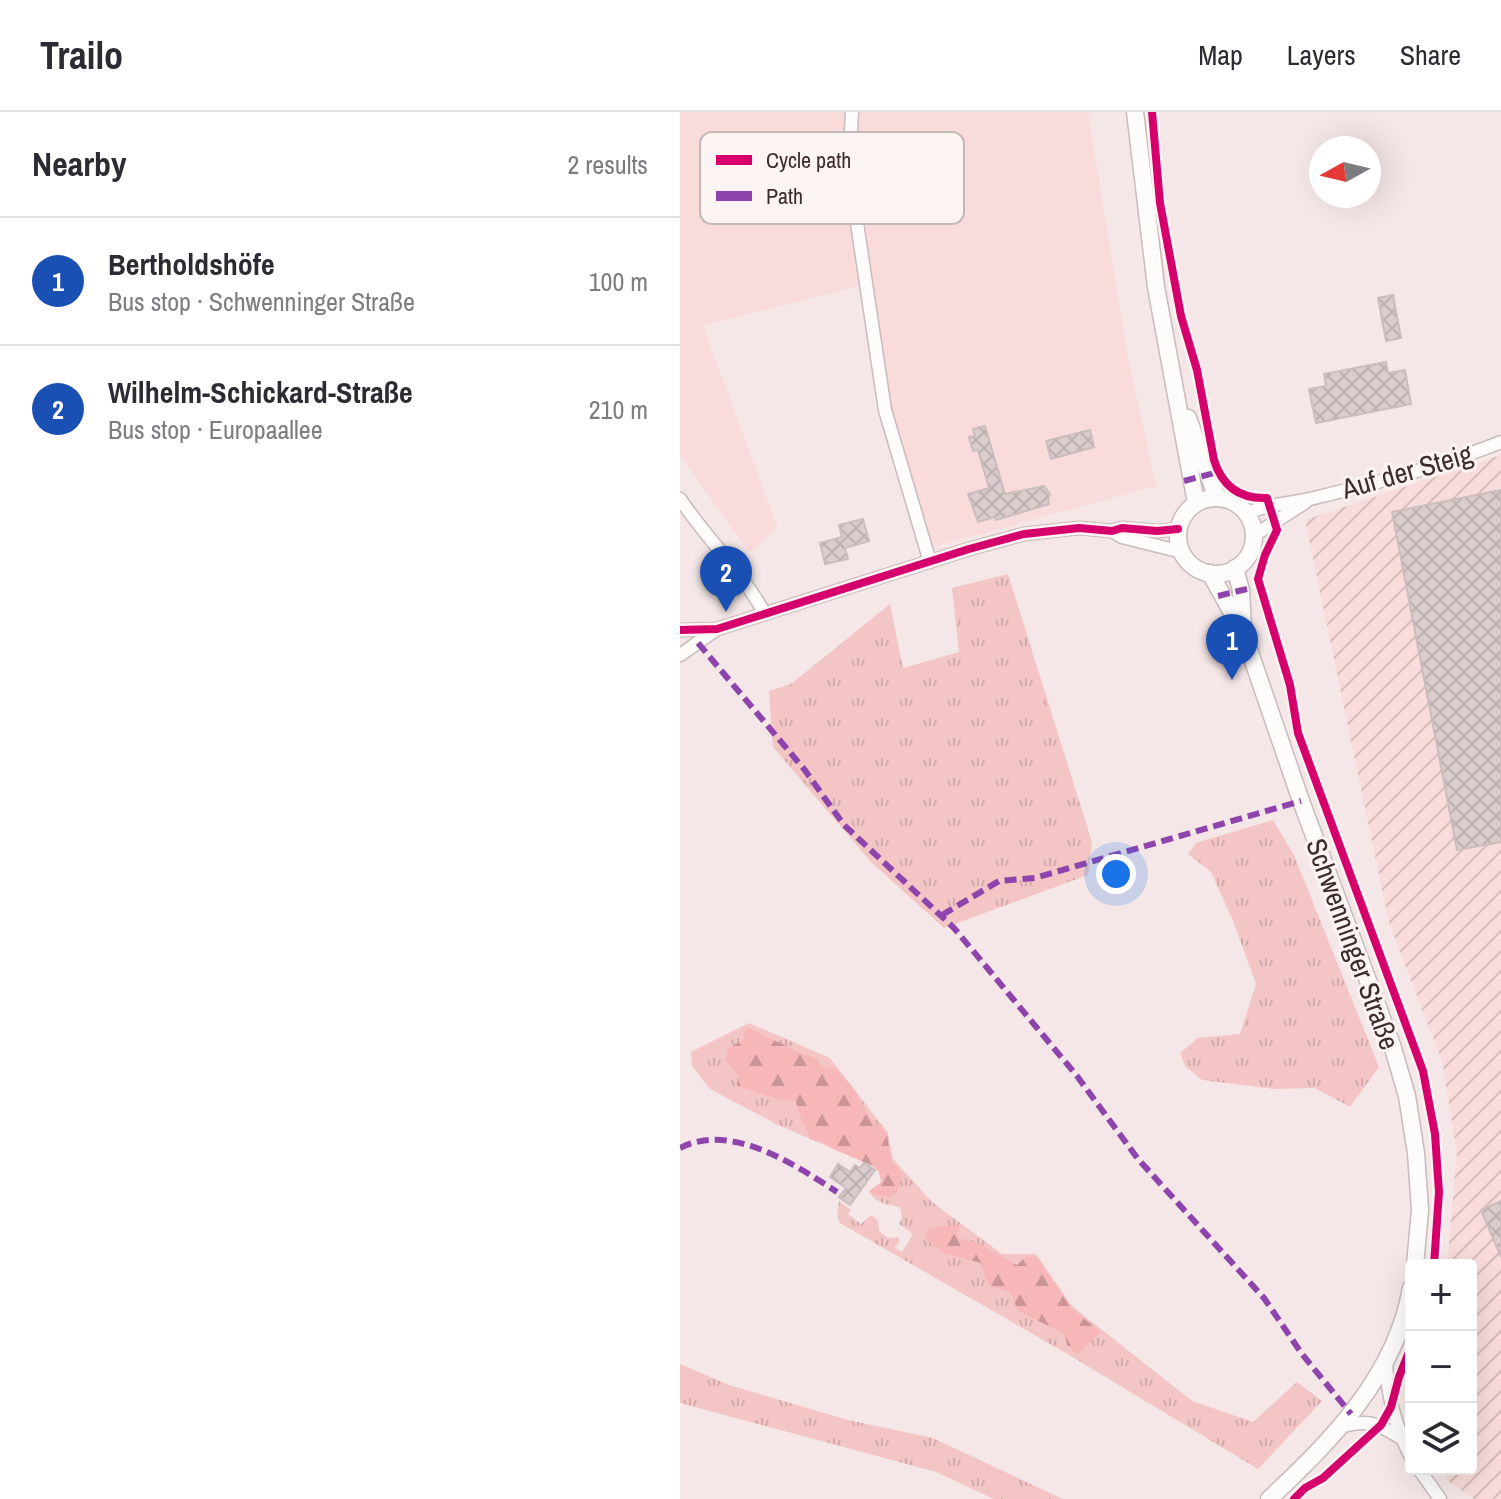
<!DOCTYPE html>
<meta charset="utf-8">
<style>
:root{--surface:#fff;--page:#f7f7f7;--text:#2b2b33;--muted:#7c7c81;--line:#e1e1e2;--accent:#111827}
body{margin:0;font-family:"Archivo Narrow",sans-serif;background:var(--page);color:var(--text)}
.controls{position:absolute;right:24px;bottom:24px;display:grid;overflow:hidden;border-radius:8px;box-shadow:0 8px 32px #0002}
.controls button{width:72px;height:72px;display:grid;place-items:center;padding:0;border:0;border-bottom:2px solid var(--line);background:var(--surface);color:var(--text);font:40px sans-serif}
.compass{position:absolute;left:629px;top:24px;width:72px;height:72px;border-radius:50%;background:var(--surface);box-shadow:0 8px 32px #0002;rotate:262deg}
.you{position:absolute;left:436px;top:762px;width:28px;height:28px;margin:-20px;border:6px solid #fff;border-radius:50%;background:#1a73e8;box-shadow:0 0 0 12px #1a73e833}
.badge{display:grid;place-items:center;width:52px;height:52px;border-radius:50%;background:var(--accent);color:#fff;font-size:26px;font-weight:700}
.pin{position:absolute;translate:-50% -66px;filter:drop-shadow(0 2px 4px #0008)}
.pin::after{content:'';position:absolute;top:42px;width:28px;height:24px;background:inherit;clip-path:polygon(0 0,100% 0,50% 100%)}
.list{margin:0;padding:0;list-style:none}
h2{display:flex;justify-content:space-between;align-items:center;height:104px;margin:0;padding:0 32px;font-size:34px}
h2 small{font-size:26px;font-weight:400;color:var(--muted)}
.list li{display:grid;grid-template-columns:52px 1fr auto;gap:24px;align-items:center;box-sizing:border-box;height:128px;padding:0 32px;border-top:2px solid var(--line)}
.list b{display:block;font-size:30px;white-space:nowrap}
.list p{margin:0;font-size:26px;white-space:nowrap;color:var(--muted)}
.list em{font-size:26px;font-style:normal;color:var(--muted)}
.icon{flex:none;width:44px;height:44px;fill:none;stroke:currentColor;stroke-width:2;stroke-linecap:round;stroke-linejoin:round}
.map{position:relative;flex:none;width:821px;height:1387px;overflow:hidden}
header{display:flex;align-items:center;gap:48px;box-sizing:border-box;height:112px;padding:0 40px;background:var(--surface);border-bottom:2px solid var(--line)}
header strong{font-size:38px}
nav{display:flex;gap:44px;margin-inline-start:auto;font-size:28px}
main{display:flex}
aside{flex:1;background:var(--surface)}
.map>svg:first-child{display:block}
.built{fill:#f8dbda}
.industrial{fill:url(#industrial-furrows)}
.grass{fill:url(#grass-tufts)}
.forest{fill:url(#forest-firs)}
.building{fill:url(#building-cross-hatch);stroke:#cbbdbd;stroke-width:2}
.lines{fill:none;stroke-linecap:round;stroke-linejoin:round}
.street-casing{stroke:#c8bbbb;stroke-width:15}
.secondary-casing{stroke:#c8bbbb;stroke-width:19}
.street{stroke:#fefbfb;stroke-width:12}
.secondary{stroke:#fefbfb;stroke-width:16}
.quiet{stroke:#8e44ad;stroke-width:6;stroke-dasharray:12 6;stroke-linecap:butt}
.cycleway-casing{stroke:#fcf3f3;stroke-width:13}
.cycleway{stroke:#d6006c;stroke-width:8}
.labels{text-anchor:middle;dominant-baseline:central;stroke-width:6;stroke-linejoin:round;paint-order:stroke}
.street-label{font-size:28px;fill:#3d2d2d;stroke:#fcf3f3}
.key{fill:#fcf3f3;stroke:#c3b8b8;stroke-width:2}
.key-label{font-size:22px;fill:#3d2d2d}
</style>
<header>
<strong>Trailo</strong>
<nav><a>Map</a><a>Layers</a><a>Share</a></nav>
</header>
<main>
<aside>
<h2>Nearby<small>2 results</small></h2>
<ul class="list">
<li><span class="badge" style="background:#1a4fb4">1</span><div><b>Bertholdshöfe</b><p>Bus stop · Schwenninger Straße</p></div><em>100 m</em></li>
<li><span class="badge" style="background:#1a4fb4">2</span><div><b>Wilhelm-Schickard-Straße</b><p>Bus stop · Europaallee</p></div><em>210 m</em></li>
</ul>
</aside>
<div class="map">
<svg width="821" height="1387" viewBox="0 0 821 1387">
<defs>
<pattern id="industrial-furrows" width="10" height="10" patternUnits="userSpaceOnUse" patternTransform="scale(2)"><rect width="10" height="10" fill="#f8dbda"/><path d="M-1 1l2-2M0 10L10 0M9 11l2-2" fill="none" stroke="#d6bcbb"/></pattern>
<pattern id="grass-tufts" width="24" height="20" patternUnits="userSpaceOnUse" patternTransform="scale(2)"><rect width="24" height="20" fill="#f3c5c5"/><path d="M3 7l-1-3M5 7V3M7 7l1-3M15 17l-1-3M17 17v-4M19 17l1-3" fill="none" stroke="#d1aaaa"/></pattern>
<pattern id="forest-firs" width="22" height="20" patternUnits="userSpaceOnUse" patternTransform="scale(2)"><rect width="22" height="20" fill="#f7b7b8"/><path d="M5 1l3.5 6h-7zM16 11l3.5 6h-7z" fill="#c99596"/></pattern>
<pattern id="building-cross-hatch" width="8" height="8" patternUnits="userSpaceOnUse" patternTransform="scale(2)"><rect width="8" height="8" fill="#dacccc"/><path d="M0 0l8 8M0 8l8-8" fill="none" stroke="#bcb0b0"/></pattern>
</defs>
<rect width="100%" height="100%" fill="#f5e7e7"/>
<path class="built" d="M0,0H408L447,241L476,374L245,437L211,325L185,172L23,214L97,414L70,441L0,344Z"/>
<path class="industrial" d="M821,343V1387H794L768,1369L764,1357H791V1153H767L777,1041L762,949L709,811L625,408Z"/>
<path class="grass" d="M328,462L412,730L408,763L264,816L191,750L93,635L89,579L111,572L210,492L223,556L279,540L272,476Z
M593,708L614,743L699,955L670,995L635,976L595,977L522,968L505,954L500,941L518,926L560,922L576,872L553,809L531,760L508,742L516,731Z
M69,911L150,946L208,1021L213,1047L252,1090L322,1142H356L392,1194L512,1289L573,1310L617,1270L642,1289L578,1357L384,1240L160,1111L157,1105L159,1089L171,1098L168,1102L181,1112L191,1103L198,1108L199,1119L208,1126L218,1125L220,1128L215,1136L222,1140L233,1122L219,1112L222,1106L220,1095C208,1093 195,1091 189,1079L201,1070L199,1060L193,1054L98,1013L30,977L12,954L11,940Z
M0,1252L49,1273L168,1308L253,1326L383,1387H314L256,1360L0,1291Z"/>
<path class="forest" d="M68,916L123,942L138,947L140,953L147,957L155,956L174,977L188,1004L207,1022L211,1049L223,1062L217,1080L209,1085L191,1082L190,1079L202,1070L199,1060L193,1054L151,1036L143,1029L130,1027C126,1013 118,1004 116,989C96,989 77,979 57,974L59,964L45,949L48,937L66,926L62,923Z
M279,1113L278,1126L296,1130L337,1153L345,1145L356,1144L391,1196L421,1220L397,1242L387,1233L385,1222L338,1199L330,1180L308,1173L301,1151L264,1141L244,1126L249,1116Z"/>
<path class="building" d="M713,183L721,226L706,229L698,186Z
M706,250L708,261L725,258L731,292L636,311L629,277L646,274L644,262Z
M305,314L325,382L364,374L370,382L368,386L369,392L316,408L315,405L298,410L288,382L309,376L298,338L293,339L289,325L295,324L293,317Z
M410,318L414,335L371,347L366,329Z
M821,378V730L777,738L712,400Z
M183,407L189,429L165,436L168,447L145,452L140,431L162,425L159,413Z
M184,1051L195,1058L170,1093L159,1085L166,1076L150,1065L158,1052L170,1060L175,1053L180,1056Z
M821,1089V1145L801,1098Z"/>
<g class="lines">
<g class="street-casing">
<path id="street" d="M172,0L169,58L205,298L250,450
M0,387C27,427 62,460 85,502
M566,401C592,391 612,392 638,385C700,370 762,354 821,330
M432,419L442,425L502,440
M573,424L626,390
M0,518L37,517L289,437L344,422L399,416L432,419L442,416L477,419L498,417
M0,543L37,517
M706,1249C707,1284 715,1314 731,1345
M660,1315C688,1307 697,1311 721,1326
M739,1357L760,1387"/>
</g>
<g class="secondary-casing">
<path id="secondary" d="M455,0L476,175L516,391
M508,306L537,386
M498 424a38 38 0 1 1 76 0a38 38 0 1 1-76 0Z
M555,456L561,478L563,514
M530,461L563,520L621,689L712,933L727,984L736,1041L740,1098L735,1153
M589,1387C651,1329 716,1264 731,1176"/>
</g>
<use href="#street" class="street"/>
<use href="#secondary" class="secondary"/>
<path class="quiet" d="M504,369L538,360
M538,484L567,477
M18,531L124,657L164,713L274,816L397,964L458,1047L584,1186L622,1242L671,1302
M262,803L319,769L355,766L621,689
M0,1036C51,1010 114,1052 157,1080"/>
<g class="cycleway-casing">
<path id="cycleway" d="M472,0L480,91L501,204L517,258L534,348C542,374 559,387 587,386L597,418L585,443L578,467L610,573L618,621L743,959L755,1022L759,1080L754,1153
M0,518L37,517L289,437L344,422L399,416L432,419L442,416L477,419L498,417
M614,1387L625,1376L643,1366L701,1313L711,1295L719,1265L731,1235"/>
</g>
<use href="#cycleway" class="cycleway"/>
</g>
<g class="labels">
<g class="street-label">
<text transform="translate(727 359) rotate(-16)">Auf der Steig</text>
<text transform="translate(673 832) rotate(70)">Schwenninger Straße</text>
</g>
</g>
<rect x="20" y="20" width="264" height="92" rx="12" class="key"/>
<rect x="36" y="43" width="36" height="10" fill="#d6006c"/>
<rect x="36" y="79" width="36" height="10" fill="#8e44ad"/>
<g class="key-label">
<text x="86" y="56">Cycle path</text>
<text x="86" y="92">Path</text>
</g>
</svg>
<div class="controls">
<button>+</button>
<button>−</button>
<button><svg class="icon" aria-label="layers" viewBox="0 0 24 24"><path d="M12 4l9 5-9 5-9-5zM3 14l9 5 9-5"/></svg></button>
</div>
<svg class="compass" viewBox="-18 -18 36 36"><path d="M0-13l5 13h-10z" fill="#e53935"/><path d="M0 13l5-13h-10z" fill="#7c7c81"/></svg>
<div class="you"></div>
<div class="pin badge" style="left:552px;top:568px;background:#1a4fb4">1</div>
<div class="pin badge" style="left:46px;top:500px;background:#1a4fb4">2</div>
</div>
</main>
